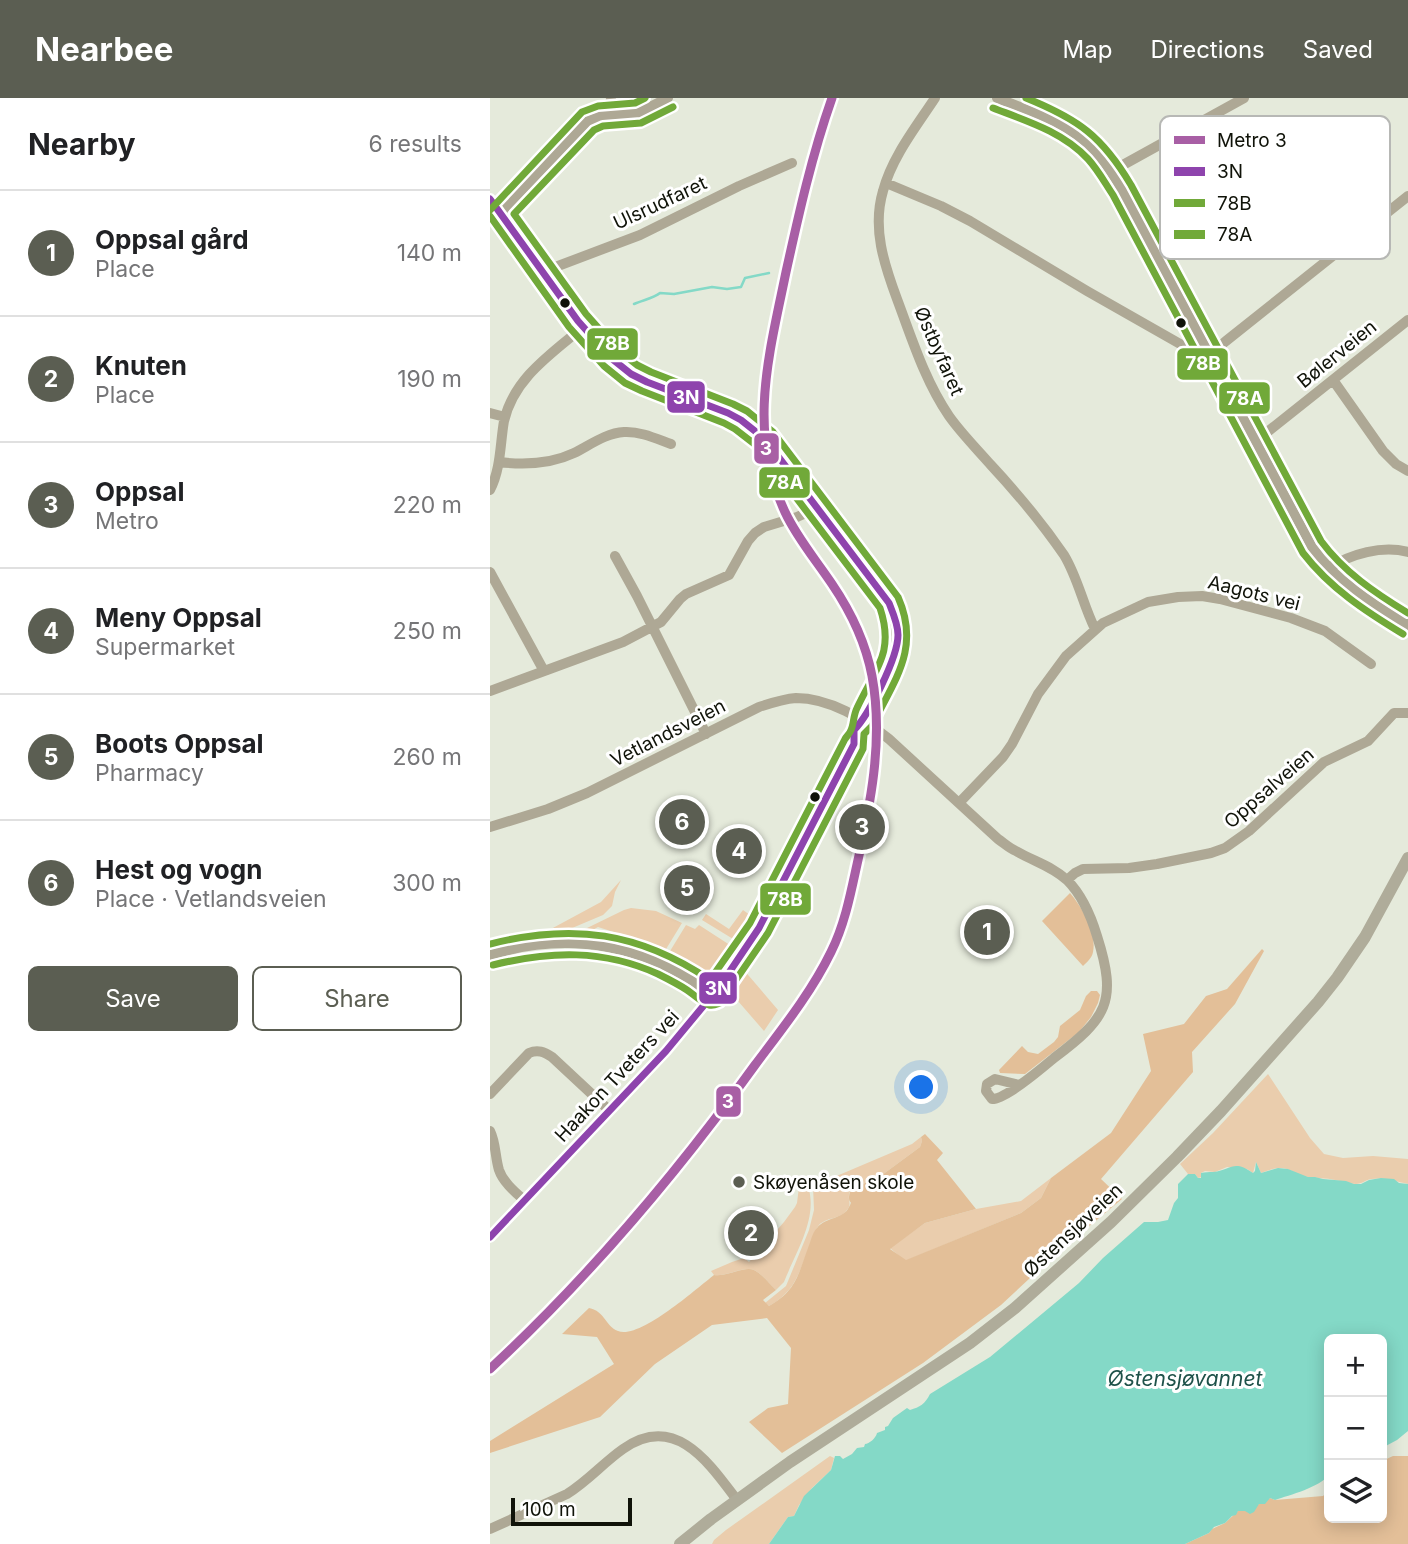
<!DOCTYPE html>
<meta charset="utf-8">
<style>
:root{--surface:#fff;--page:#f2f2f2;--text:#202124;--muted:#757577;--line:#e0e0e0;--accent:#5b5e52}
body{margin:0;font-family:Inter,sans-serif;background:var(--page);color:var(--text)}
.controls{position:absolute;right:21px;bottom:21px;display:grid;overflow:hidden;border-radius:10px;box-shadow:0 4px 18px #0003}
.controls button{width:63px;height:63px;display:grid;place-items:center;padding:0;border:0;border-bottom:2px solid var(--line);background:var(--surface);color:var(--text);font:35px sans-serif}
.scale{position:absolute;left:21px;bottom:18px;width:121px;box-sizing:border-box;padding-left:7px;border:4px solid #101309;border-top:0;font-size:19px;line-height:24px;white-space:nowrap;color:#101309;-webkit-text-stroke:5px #fff;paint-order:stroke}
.you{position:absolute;left:432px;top:990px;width:24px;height:24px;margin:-18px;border:5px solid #fff;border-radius:50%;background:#1a73e8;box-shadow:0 0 0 10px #1a73e833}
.badge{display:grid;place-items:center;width:46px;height:46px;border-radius:50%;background:var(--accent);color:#fff;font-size:23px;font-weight:700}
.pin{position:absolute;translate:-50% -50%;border:4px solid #fff;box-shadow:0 2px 7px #0006}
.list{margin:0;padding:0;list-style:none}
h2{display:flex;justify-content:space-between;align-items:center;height:91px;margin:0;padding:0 28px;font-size:30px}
h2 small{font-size:23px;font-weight:400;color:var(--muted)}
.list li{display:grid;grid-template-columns:46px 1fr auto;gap:21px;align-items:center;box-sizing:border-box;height:126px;padding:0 28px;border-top:2px solid var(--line)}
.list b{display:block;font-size:26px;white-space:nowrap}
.list p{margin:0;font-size:23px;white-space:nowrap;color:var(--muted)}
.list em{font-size:23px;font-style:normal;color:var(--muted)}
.actions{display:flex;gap:14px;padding:21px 28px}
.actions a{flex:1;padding:16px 0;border:2px solid var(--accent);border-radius:10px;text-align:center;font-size:24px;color:var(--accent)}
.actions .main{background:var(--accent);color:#fff}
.icon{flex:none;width:38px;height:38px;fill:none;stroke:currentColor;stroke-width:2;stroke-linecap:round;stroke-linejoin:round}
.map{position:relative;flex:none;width:918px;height:1446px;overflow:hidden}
header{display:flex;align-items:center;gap:42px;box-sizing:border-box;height:98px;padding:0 35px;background:var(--accent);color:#fff}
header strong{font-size:33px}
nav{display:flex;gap:38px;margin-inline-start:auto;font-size:24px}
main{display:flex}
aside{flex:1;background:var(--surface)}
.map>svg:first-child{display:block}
.green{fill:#eacdad}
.forest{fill:#e3bf98}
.water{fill:#84d9c7}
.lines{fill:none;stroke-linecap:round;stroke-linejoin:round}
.stream{stroke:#84d9c7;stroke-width:2.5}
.minor{stroke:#aea895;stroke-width:10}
.major{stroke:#afac9a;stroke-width:12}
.bus-1-casing{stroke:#fff;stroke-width:12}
.bus-2-casing{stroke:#fff;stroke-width:12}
.bus-3-casing{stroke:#fff;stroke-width:12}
.bus-1{stroke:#8e44ad;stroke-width:7}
.bus-2{stroke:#71a939;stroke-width:7}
.bus-3{stroke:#71a939;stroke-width:7}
.metro-1-casing{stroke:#fff;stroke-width:14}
.metro-1{stroke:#a85fa5;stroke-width:9}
.bus-dot{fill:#101309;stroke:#fff;stroke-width:2.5}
.poi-dot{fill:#5b5e52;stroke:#fff;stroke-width:2.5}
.labels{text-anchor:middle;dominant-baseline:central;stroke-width:6;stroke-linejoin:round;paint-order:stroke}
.street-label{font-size:19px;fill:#101309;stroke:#fff}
.poi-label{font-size:19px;fill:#101309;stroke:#fff;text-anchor:start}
.water-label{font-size:21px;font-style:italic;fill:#1f524a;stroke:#fff}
.key{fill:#fff;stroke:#b7b8b5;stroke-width:2}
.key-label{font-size:19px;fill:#101309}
.line-badge{stroke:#fff;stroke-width:2.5}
.badge-label{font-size:19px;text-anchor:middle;font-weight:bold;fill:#fff}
</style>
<header>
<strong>Nearbee</strong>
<nav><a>Map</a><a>Directions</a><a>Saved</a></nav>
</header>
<main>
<aside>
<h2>Nearby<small>6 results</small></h2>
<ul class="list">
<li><span class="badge">1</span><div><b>Oppsal gård</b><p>Place</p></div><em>140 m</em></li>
<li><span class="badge">2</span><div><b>Knuten</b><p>Place</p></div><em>190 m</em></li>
<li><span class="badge">3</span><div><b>Oppsal</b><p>Metro</p></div><em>220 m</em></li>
<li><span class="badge">4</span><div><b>Meny Oppsal</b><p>Supermarket</p></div><em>250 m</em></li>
<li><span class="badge">5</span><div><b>Boots Oppsal</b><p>Pharmacy</p></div><em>260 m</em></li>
<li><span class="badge">6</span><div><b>Hest og vogn</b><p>Place · Vetlandsveien</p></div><em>300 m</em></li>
</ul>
<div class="actions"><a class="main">Save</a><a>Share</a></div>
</aside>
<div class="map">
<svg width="918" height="1446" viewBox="0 0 918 1446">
<rect width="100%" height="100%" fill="#e5eadb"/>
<path class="green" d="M131,782L125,794L122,808L113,817L68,836L22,843L36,836L61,831L111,804Z
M141,810L166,813L192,825L173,856L153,849L155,844L108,829L95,836L80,837L95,831L134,812Z
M253,812L264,820L248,844L212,822L216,816L239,831Z
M196,827L205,831L209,827L246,851L224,881H217L177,858Z
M253,871L288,912L274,933L241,895L242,887Z
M778,976L820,1040L834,1056L853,1060L883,1058L918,1061V1086C905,1083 895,1079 881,1081C875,1082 872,1086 866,1086C859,1086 852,1083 845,1082C836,1080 826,1080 818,1079C810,1078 804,1073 797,1071C788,1068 779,1072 771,1075L766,1064L763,1075L757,1071L737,1069L725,1074L715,1073L711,1075L712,1079L708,1080L705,1076H698L690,1066L723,1035Z
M431,1039L432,1043L430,1049L392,1077L380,1084L364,1087C363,1089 359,1094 359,1097C358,1103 362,1106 357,1112C351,1121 337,1119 329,1127C325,1132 323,1141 320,1147C309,1174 306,1193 279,1208L275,1205L296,1188L319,1132L324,1112L323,1088L422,1046Z
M561,1080L551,1100L531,1115L415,1163L400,1150L435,1125L486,1111L531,1103Z
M309,1089L317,1090L319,1092C327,1122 305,1156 294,1184L286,1192C280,1186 272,1176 264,1172C253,1168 236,1179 224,1177L221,1173L242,1164L254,1160L259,1164L294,1124L305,1109L307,1105Z
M340,1358L344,1360L341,1372L322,1390L309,1407L304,1418L298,1419L279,1446H222L224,1442L236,1432Z"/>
<path class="forest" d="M580,795C592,809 607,835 603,854C602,860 597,864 593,868L552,823Z
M772,851L774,853L745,906L702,954L703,974L611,1081L632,1101L568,1154L511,1207L433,1265L292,1355L259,1324L278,1310L298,1306L301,1250L277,1220L222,1227L165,1266L110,1319L0,1355V1343L124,1266L107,1239L72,1236L99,1210C115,1213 115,1228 128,1233C149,1242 206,1191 224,1177C236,1179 254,1168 264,1172C272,1176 280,1186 286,1192L273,1202L279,1208C306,1193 308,1177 318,1150C321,1143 322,1135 327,1130C335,1119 354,1121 359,1109C363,1101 359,1107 359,1099C359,1095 361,1092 362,1088L380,1084L392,1077L430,1049L432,1043L431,1039L435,1036L453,1055L447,1062L486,1111L435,1125L400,1151L416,1162L531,1115L551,1100L561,1080L621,1035L661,973L653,936L694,926L716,898L737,891Z
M601,893H607L610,897L608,905L601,919L589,934L535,976L510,975L509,972L532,948L538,954L548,956L564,944L568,939L570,928L590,912L596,898Z
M903,1358H918V1446H695L719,1435L722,1431L735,1425L748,1413H756L780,1400L785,1402L833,1398L839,1392V1420H892V1363Z"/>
<path class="water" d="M766,1064L771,1075L788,1070L798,1071L818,1079H825L833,1081L856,1083L864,1086H871L879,1082L891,1080L904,1081L909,1085L918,1086V1333L907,1342L892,1350V1241H839V1377C830,1389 800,1397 785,1402L780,1400L775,1406H769L764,1414L760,1416L755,1413H748L746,1417L742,1418L735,1425L724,1429L719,1435L695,1446H279L298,1419L304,1418L314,1398L341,1372L345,1358H350L353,1361L362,1356L367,1350L374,1349L375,1346C379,1346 386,1340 387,1335L395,1332V1329L398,1328L403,1320L417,1310L420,1312C430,1309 435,1306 440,1296L500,1259L589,1185L613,1160L654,1124H668L678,1122L684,1105L688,1100V1086L698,1076H705L708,1080H711V1075C715,1074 719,1074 723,1074C742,1072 743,1061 763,1075L765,1073Z"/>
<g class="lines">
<path class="stream" d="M144,206C153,202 164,200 170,195L184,196L222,189L237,191L251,189L255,180L279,175"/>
<path class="minor" d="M445,0C426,29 402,59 393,93C382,130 394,166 407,201C422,241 435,283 459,318C471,335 486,350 500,366C527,395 552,425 574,457C588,480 593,507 605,531
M507,0C567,24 599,31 632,92L822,449C845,483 883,506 918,527
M119,17L121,0
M622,73L754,0
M396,85L451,108L480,123L597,193L706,255C719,258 726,251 736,243L918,98
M0,101L88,223L121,260L141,276L157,284L238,315L251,322L275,341L399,505C419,550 397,572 378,611C371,626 375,632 364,646L269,830L230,888L176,953L0,1139
M10,115L98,23L111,18L148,15L178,0
M52,174L150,137L249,88L302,65
M843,282L893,353L906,366L918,373
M0,315L15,319
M766,343L918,222
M9,364C34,367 61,366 84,355C100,347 116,335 134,334C150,333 167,341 181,346
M0,392C11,371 10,346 14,323C24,280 61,256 93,229
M125,458L147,498L216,636
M839,470C861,456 892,447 918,454
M0,474L54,573
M0,593L133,544L171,524L190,501L196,496L239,477L258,443L265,435L274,429L307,419L327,410
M469,705L513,659L522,646L548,596L576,558L613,525L658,504L688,499L712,498L730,501L801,520L835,533L881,566
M0,729L58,711L97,695L269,609C281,605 293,601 306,600C339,600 374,621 399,641L508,741C514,745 519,750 526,753C543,763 562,768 577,782C592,797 601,818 607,838C628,904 617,920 564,960C552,970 516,1001 502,1001L496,993L497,986L505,981L529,987
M577,782L585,775L593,771L639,770L667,766L721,755L735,750L759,733L834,664L878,643L904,615H918
M0,857C80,832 157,847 223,897
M0,996L39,955C48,951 54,954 62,959L120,1013
M0,1033C6,1045 5,1059 9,1072C13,1084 25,1094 34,1102
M0,1431L77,1396C98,1383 113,1365 133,1351C185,1314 219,1365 247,1402"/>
<path class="major" d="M190,1446L221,1421L300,1364L480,1245L525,1210L621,1124L687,1059L731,1013L828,904L847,880L875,839L918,760"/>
<g class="bus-1-casing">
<path id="bus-1" d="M0,101L88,223L121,260L141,276L157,284L238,315L251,322L275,341L399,505C403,515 408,526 408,537C408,559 379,617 364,632V646L269,830L230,888L176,953L0,1139"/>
</g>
<g class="bus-2-casing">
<path id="bus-2" d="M503,10C537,23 573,34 598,61C608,72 615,85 623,97L813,455C840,490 875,513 913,536
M3,867C60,853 113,851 168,876C178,881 188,886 197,892C203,896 211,904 219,907C224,908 225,907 230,905L278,835L373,651L374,636L382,628C404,582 431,551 408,499L283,334L257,313L243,306L161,274L147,267L128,252L96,216L24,116L104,32L113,28L151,25L183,9"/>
</g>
<g class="bus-3-casing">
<path id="bus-3" d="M536,0C588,21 612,38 641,87L831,443C854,474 885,495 918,515
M0,112L92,14L108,8L145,5L155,0
M0,118L79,229L114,268L135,285L152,293L234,325L245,331L267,348L390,510C405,555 385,571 367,610C363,618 364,626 361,632C360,635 357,638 355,641L260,825L220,882C149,834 83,825 0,846"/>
</g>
<use href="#bus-1" class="bus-1"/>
<use href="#bus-2" class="bus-2"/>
<use href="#bus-3" class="bus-3"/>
<g class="metro-1-casing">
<path id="metro-1" d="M0,1271C100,1178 185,1078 265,967C292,931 321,895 341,854C354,828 360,799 366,771C380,709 394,642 382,578C376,546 361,514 342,486C326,462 307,440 295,414C257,333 279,257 296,174C309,115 322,57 342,0"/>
</g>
<use href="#metro-1" class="metro-1"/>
</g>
<g class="bus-dot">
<circle cx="75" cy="205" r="6"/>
<circle cx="691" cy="225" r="6"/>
<circle cx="325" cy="699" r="6"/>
</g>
<circle class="poi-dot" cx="249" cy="1084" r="7"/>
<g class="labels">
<g class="street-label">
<text transform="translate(170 105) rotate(-25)">Ulsrudfaret</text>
<text transform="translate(449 253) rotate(66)">Østbyfaret</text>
<text transform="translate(847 256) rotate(-39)">Bølerveien</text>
<text transform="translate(764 495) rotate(14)">Aagots vei</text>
<text transform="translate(178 635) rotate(-27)">Vetlandsveien</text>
<text transform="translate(779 690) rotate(-41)">Oppsalveien</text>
<text transform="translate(127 978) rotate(-47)">Haakon Tveters vei</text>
<text transform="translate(583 1132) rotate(-43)">Østensjøveien</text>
</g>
<g class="poi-label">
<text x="263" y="1084">Skøyenåsen skole</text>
</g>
<g class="water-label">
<text x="695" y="1280">Østensjøvannet</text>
</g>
</g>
<rect x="670" y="18" width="230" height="143" rx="10" class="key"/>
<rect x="684" y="38" width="31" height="8" fill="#a85fa5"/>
<rect x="684" y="69" width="31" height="9" fill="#8e44ad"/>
<rect x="684" y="101" width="31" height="8" fill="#71a939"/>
<rect x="684" y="132" width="31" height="9" fill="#71a939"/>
<g class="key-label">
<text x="727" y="49">Metro 3</text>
<text x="727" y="80">3N</text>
<text x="727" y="112">78B</text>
<text x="727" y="143">78A</text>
</g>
<g class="line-badge">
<rect x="96" y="229" width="53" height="34" rx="7" fill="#71a939"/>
<rect x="686" y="249" width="53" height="34" rx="7" fill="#71a939"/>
<rect x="176" y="282" width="40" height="34" rx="7" fill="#8e44ad"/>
<rect x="728" y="283" width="53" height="34" rx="7" fill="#71a939"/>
<rect x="263" y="334" width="27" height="33" rx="7" fill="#a85fa5"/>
<rect x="268" y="368" width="53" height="33" rx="7" fill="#71a939"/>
<rect x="269" y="784" width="53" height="34" rx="7" fill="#71a939"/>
<rect x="208" y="873" width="40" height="34" rx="7" fill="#8e44ad"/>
<rect x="225" y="987" width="27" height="33" rx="7" fill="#a85fa5"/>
</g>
<g class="badge-label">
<text x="122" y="252">78B</text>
<text x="713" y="272">78B</text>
<text x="196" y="306">3N</text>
<text x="755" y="307">78A</text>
<text x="276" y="357">3</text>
<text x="295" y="391">78A</text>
<text x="295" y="808">78B</text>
<text x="228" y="897">3N</text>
<text x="238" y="1010">3</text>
</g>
</svg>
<div class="controls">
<button>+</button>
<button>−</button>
<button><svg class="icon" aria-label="layers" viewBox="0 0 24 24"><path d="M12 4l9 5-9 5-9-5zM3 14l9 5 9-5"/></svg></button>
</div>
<div class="scale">100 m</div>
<div class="you"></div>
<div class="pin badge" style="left:497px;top:834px">1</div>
<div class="pin badge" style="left:261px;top:1135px">2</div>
<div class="pin badge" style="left:372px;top:729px">3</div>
<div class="pin badge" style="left:249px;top:753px">4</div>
<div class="pin badge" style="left:197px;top:790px">5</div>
<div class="pin badge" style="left:192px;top:724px">6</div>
</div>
</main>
